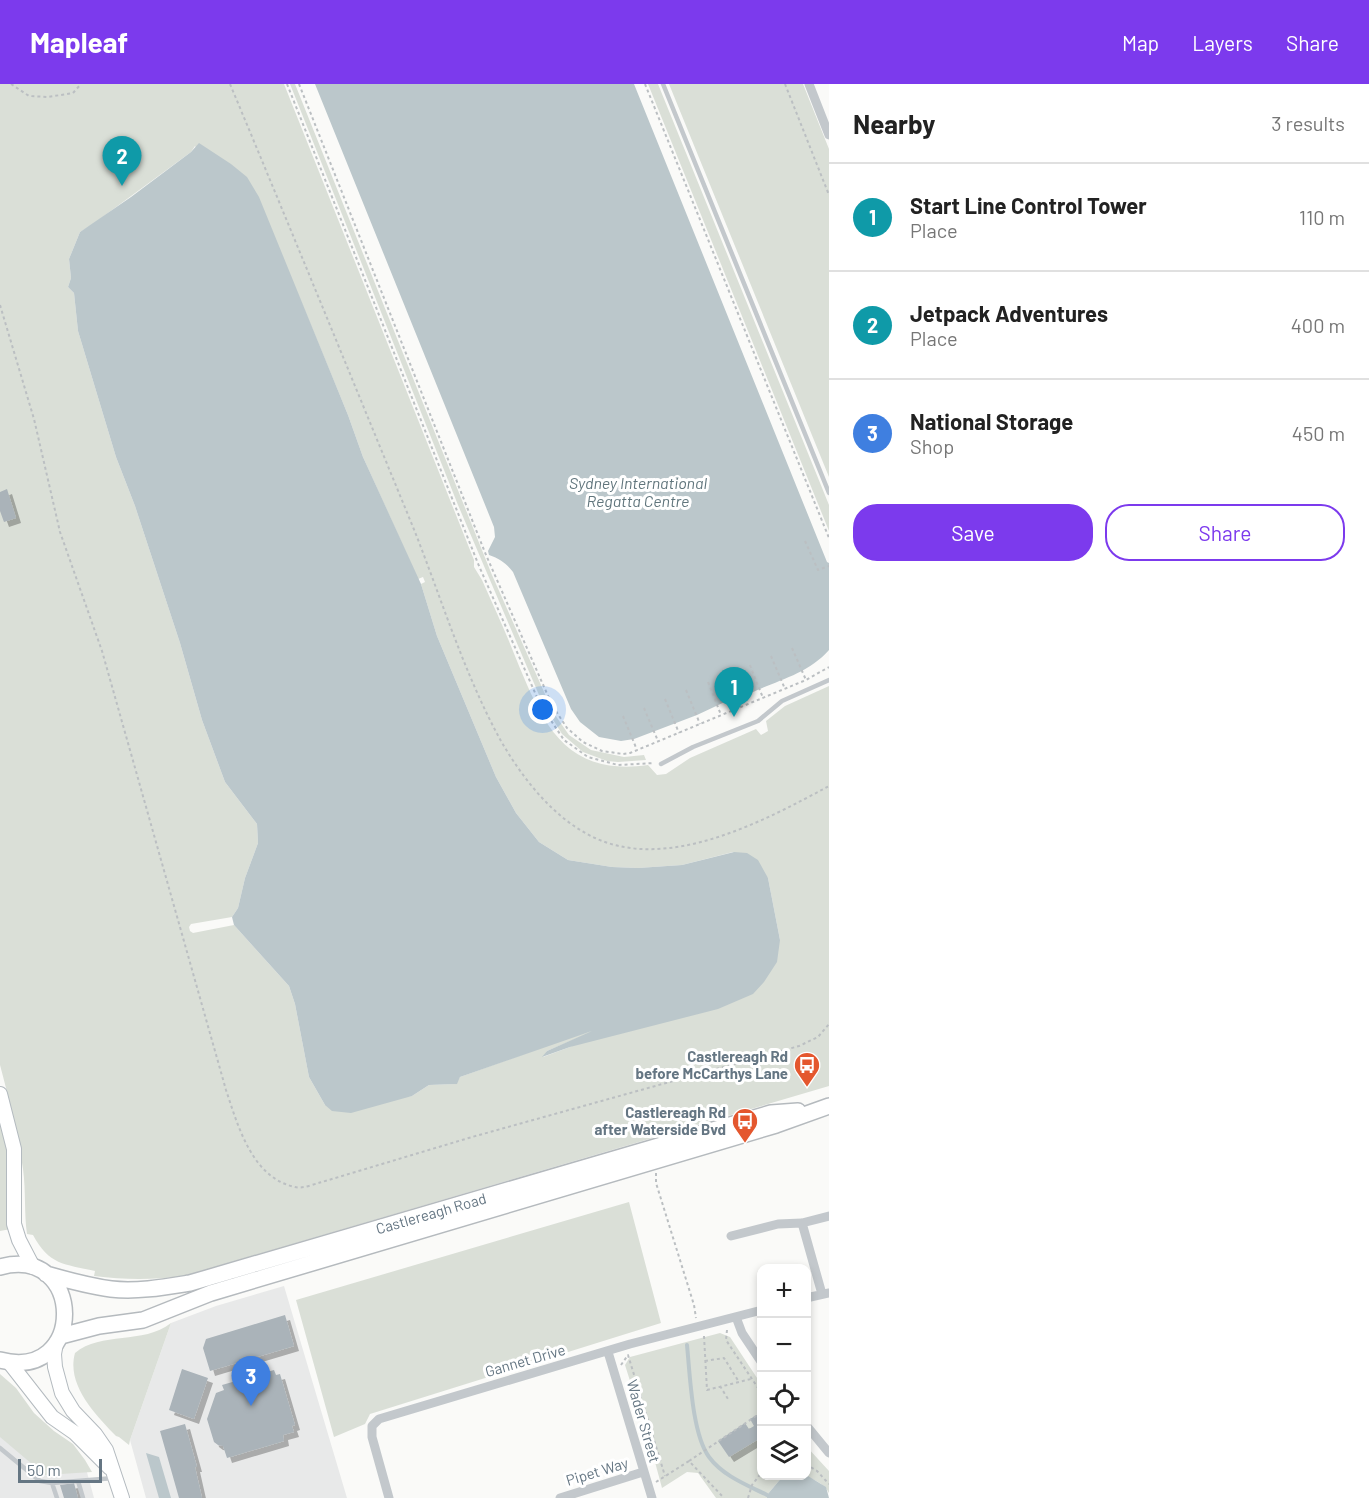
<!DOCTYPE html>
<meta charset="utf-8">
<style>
:root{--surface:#fff;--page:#f2f2f2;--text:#222;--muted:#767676;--line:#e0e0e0;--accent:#7c3aed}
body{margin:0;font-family:Barlow,sans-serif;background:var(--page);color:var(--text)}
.controls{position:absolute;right:18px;bottom:18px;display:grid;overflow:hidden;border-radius:12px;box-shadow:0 3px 9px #0003}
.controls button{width:54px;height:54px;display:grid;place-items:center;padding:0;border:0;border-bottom:2px solid var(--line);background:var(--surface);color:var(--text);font:30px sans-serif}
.scale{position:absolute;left:18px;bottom:15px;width:84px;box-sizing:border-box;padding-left:6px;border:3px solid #657683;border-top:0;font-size:16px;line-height:21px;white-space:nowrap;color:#657683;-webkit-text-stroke:4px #fff;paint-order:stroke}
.you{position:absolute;left:543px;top:626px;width:21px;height:21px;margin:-15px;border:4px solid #fff;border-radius:50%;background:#1a73e8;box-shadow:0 0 0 9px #1a73e833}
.badge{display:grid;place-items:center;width:39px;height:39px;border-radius:50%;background:var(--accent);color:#fff;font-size:20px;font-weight:700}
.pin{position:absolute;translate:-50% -50px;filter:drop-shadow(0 2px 3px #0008)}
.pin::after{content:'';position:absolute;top:32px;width:21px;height:18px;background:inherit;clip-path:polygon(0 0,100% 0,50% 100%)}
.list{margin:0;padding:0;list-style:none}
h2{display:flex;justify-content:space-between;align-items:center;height:78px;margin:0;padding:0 24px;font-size:26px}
h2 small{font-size:20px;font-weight:400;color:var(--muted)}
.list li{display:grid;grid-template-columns:39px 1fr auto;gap:18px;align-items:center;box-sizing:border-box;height:108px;padding:0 24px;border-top:2px solid var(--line)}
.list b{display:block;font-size:22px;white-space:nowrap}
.list p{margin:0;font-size:20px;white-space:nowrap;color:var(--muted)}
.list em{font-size:20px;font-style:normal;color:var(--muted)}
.actions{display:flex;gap:12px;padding:18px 24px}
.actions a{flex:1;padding:14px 0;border:2px solid var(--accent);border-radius:24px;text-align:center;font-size:21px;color:var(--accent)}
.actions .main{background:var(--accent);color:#fff}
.icon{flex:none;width:33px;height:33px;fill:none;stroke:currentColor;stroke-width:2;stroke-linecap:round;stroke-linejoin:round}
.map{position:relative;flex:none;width:829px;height:1414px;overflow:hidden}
header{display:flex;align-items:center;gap:36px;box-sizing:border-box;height:84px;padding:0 30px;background:var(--accent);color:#fff}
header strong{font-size:28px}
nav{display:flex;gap:33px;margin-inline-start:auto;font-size:21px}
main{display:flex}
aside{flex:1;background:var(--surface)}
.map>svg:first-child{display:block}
.built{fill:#e8e9e9}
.green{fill:#dadfd7;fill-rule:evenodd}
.water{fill:#bbc7cb}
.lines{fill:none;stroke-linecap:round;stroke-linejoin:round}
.stream{stroke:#bbc7cb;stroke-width:4}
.building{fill:#aab3b9;filter:url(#shadow)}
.secondary-casing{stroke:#b3babf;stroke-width:16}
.primary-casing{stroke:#b5babe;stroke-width:18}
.path{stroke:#bbbfc2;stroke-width:2;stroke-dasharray:3 3;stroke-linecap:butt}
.lane{stroke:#c3c8cc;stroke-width:4.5}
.street{stroke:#c3c8cc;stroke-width:9}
.secondary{stroke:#fff;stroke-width:14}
.primary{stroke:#fff;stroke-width:15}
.labels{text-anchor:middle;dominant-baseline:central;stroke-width:6;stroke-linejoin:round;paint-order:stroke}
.poi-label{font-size:15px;font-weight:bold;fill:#657683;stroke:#fff;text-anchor:end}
.street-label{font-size:15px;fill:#657683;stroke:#fff}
.water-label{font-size:16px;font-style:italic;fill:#60757c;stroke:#fff}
</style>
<header>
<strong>Mapleaf</strong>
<nav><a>Map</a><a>Layers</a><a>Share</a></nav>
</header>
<main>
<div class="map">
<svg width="829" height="1414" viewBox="0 0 829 1414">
<defs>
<filter id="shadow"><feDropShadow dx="5" dy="5" stdDeviation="0" flood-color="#0004"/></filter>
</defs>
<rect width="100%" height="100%" fill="#fafaf8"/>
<path class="built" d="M284,1202L347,1414H146L130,1356L171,1239L216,1222Z
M0,1312L85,1381L94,1414H0Z"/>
<path class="green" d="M0,0H284L474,476V483L482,496C493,521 505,546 515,572C542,638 564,693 648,681L657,691L666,690L690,674L756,645L761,651L768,647L766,637L785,622L829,602V1002L184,1192C153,1196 125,1196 94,1192L95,1187C64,1180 49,1181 33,1151L27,1150C24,1129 26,1107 23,1085C18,1050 9,1015 0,981ZM195,62L298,210L348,331L363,373L418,495L423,493L425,498L421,500L437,552L496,693L516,729L539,758L568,776L612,783L638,784L682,781L733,768L768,794L780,856L570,963L543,973L547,967L601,944L563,956L460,993L456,1000L429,1001L412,1012L325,1021L309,993L295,920L289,902L234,841L193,849L190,847L189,843L191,840L232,833L238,824L245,794L258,759L257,740L225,698L202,636L180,559L135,422L116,373L78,247L74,209L68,203L71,194L69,175L80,148L93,140L191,68Z
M290,0H295L492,491L553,628L569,651L591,666L624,673L644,671L646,676L618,678L607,677L583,668L562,650L542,618L458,421Z
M648,0H658L829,421V447Z
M669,0H803L829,65V393Z
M0,1027L7,1059L11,1145L0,1147Z
M629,1118L661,1239L370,1330L365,1340L334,1353L296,1216Z
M171,1239L130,1356L129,1361L119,1353L116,1352C96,1331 66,1301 75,1269C101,1247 143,1261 171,1239Z
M720,1249L730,1253L761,1300L762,1392H783L767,1411V1414H716L698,1389L687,1388L662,1404L652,1367L654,1365L635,1300H631L625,1281L630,1273Z
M0,1290L16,1304L34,1329L54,1347L73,1360L85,1376L92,1388L45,1391L0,1353Z
M807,1363L829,1387V1409C824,1399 811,1393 800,1392H806Z"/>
<path class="water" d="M315,0H634L827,478L829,479V566C808,590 778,596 751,609L746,608L697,631L634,655L621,657L599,653L580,638L571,625L513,488C506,479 500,475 489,471L488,467L495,453L494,443Z
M199,59L231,80L247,93L259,113L348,331L363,373L421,500L437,552L496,693L516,729L539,758L568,776L612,783L638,784L682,781L734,768L747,769L758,776L768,794L780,856L777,878L764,898L753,910L718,925L570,963L542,973L547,967L592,947L460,993L457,1000L429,1001L412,1012L351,1029L332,1027L325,1021L309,993L295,920L289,902L234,841L232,833L238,824L245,794L258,759L257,740L225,698L202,636L180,559L135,422L116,373L78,247L74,209L68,203L71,194L69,175L80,148L131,113L191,68Z
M146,1369L159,1373L171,1414H159Z
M783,1392H808L826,1403L829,1414H767V1411Z"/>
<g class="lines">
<path class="stream" d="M687,1261C690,1291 692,1350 709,1373C723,1392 747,1401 767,1411"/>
</g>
<path class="building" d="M7,405L16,434L4,438L0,427V408Z
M285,1231L294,1262L210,1287L203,1264L206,1255Z
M182,1285L208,1294L194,1335L169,1326Z
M274,1286L276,1291L280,1290L295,1341L292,1342L294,1348L283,1351L284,1357L227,1374L223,1362L218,1361L214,1358L207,1335L216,1309L224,1306L222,1301Z
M762,1328V1353L729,1373L718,1357L745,1339L749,1345L754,1342L750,1335Z
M185,1340L197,1383H195L202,1414H179L160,1347Z
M74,1399L78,1414H64L60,1401Z"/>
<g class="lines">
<g class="secondary-casing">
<path id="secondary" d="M0,1010L14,1065V1140L19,1156L33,1183
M56,1259L54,1270L55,1283L62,1309L73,1327L95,1350L106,1366L122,1414
M9,1278L52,1333L75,1349L110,1384"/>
</g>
<g class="primary-casing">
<path id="primary" d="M0,1183C85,1160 87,1299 0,1276
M46,1190C67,1196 89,1202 111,1205C137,1208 165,1203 190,1199L771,1029L798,1027
M61,1252L99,1242L143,1236L211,1209L776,1041L829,1022"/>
</g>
<path class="path" d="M11,0L29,12L48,13L73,9L81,0
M230,0C292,148 352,295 413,443C441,513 464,590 501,657C523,695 554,735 595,754C669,788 764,737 829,702
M287,0L479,482L540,620L564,656L588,673L618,681L654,679
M299,0L486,471L552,621L567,644L583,658L602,667L623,670L630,669L806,596L829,583
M645,0L829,454
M785,0L829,111
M0,221L34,335L60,448L102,567L226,1006C238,1042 252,1094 295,1103C303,1105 314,1100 322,1098L472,1053L799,962L818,953L829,940
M805,457L818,486L829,482
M792,564L806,596
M771,572L785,605
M750,581L763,614
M729,589L742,623
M708,598L721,631
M686,606L700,640
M665,615L679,649
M644,624L658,657
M623,632L637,666
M656,1089V1099L694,1221L696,1234
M727,1246L726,1256L762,1310
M704,1252L707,1306L751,1295
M705,1277L724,1274L739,1298
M621,1281L628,1271L665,1392
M720,1302L728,1315
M689,1377L762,1328
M806,1380L817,1387L829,1400
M656,1398L689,1377L724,1414
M748,1414L752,1401L762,1388"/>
<path class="lane" d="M663,0L829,409
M661,680L693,663L758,637L782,617L829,596
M0,1364L40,1397L52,1399L114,1394
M78,1397L83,1414
M52,1399L57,1414"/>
<path class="street" d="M809,0L829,51
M802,1139L822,1210
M731,1152L778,1140L802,1139L829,1132
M806,1214L829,1209
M736,1233L742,1249L762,1279
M608,1268L652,1414
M806,1341L829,1369
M389,1414L372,1353V1342L379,1335L630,1260L762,1226
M560,1414L643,1388"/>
<use href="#secondary" class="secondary"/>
<use href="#primary" class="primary"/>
</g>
<defs>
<g id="bus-pin" transform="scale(1.35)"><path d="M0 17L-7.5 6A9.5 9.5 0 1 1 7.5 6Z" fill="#e4572e" stroke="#fff"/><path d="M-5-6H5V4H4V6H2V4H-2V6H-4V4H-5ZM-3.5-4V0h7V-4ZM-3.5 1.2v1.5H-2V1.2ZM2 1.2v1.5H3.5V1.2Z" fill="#fff"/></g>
</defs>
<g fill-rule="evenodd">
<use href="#bus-pin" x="807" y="981"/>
<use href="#bus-pin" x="745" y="1037"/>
</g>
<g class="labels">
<g class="poi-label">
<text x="788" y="972">Castlereagh Rd<tspan x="788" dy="17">before McCarthys Lane</tspan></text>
<text x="726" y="1028">Castlereagh Rd<tspan x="726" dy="17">after Waterside Bvd</tspan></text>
</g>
<g class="street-label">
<text transform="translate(431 1129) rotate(-16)">Castlereagh Road</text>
<text transform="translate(525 1276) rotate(-16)">Gannet Drive</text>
<text transform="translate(644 1337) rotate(74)">Wader Street</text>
<text transform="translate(597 1387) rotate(-17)">Pipet Way</text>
</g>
<g class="water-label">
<text x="638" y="398">Sydney International<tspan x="638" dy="18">Regatta Centre</tspan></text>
</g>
</g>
</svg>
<div class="controls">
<button>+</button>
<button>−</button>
<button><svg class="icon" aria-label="locate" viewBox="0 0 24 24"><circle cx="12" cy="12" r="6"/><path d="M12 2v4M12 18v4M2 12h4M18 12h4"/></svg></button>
<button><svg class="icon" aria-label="layers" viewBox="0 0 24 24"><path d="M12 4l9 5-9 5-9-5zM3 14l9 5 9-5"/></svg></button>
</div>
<div class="scale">50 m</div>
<div class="you"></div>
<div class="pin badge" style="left:734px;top:633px;background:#0f9aa8">1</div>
<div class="pin badge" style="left:122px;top:102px;background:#0f9aa8">2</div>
<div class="pin badge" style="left:251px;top:1322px;background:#3f7fe0">3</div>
</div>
<aside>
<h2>Nearby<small>3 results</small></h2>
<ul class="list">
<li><span class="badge" style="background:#0f9aa8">1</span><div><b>Start Line Control Tower</b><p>Place</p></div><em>110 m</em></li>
<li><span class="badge" style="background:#0f9aa8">2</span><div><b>Jetpack Adventures</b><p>Place</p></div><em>400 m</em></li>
<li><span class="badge" style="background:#3f7fe0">3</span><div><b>National Storage</b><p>Shop</p></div><em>450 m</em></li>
</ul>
<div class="actions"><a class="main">Save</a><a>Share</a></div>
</aside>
</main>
